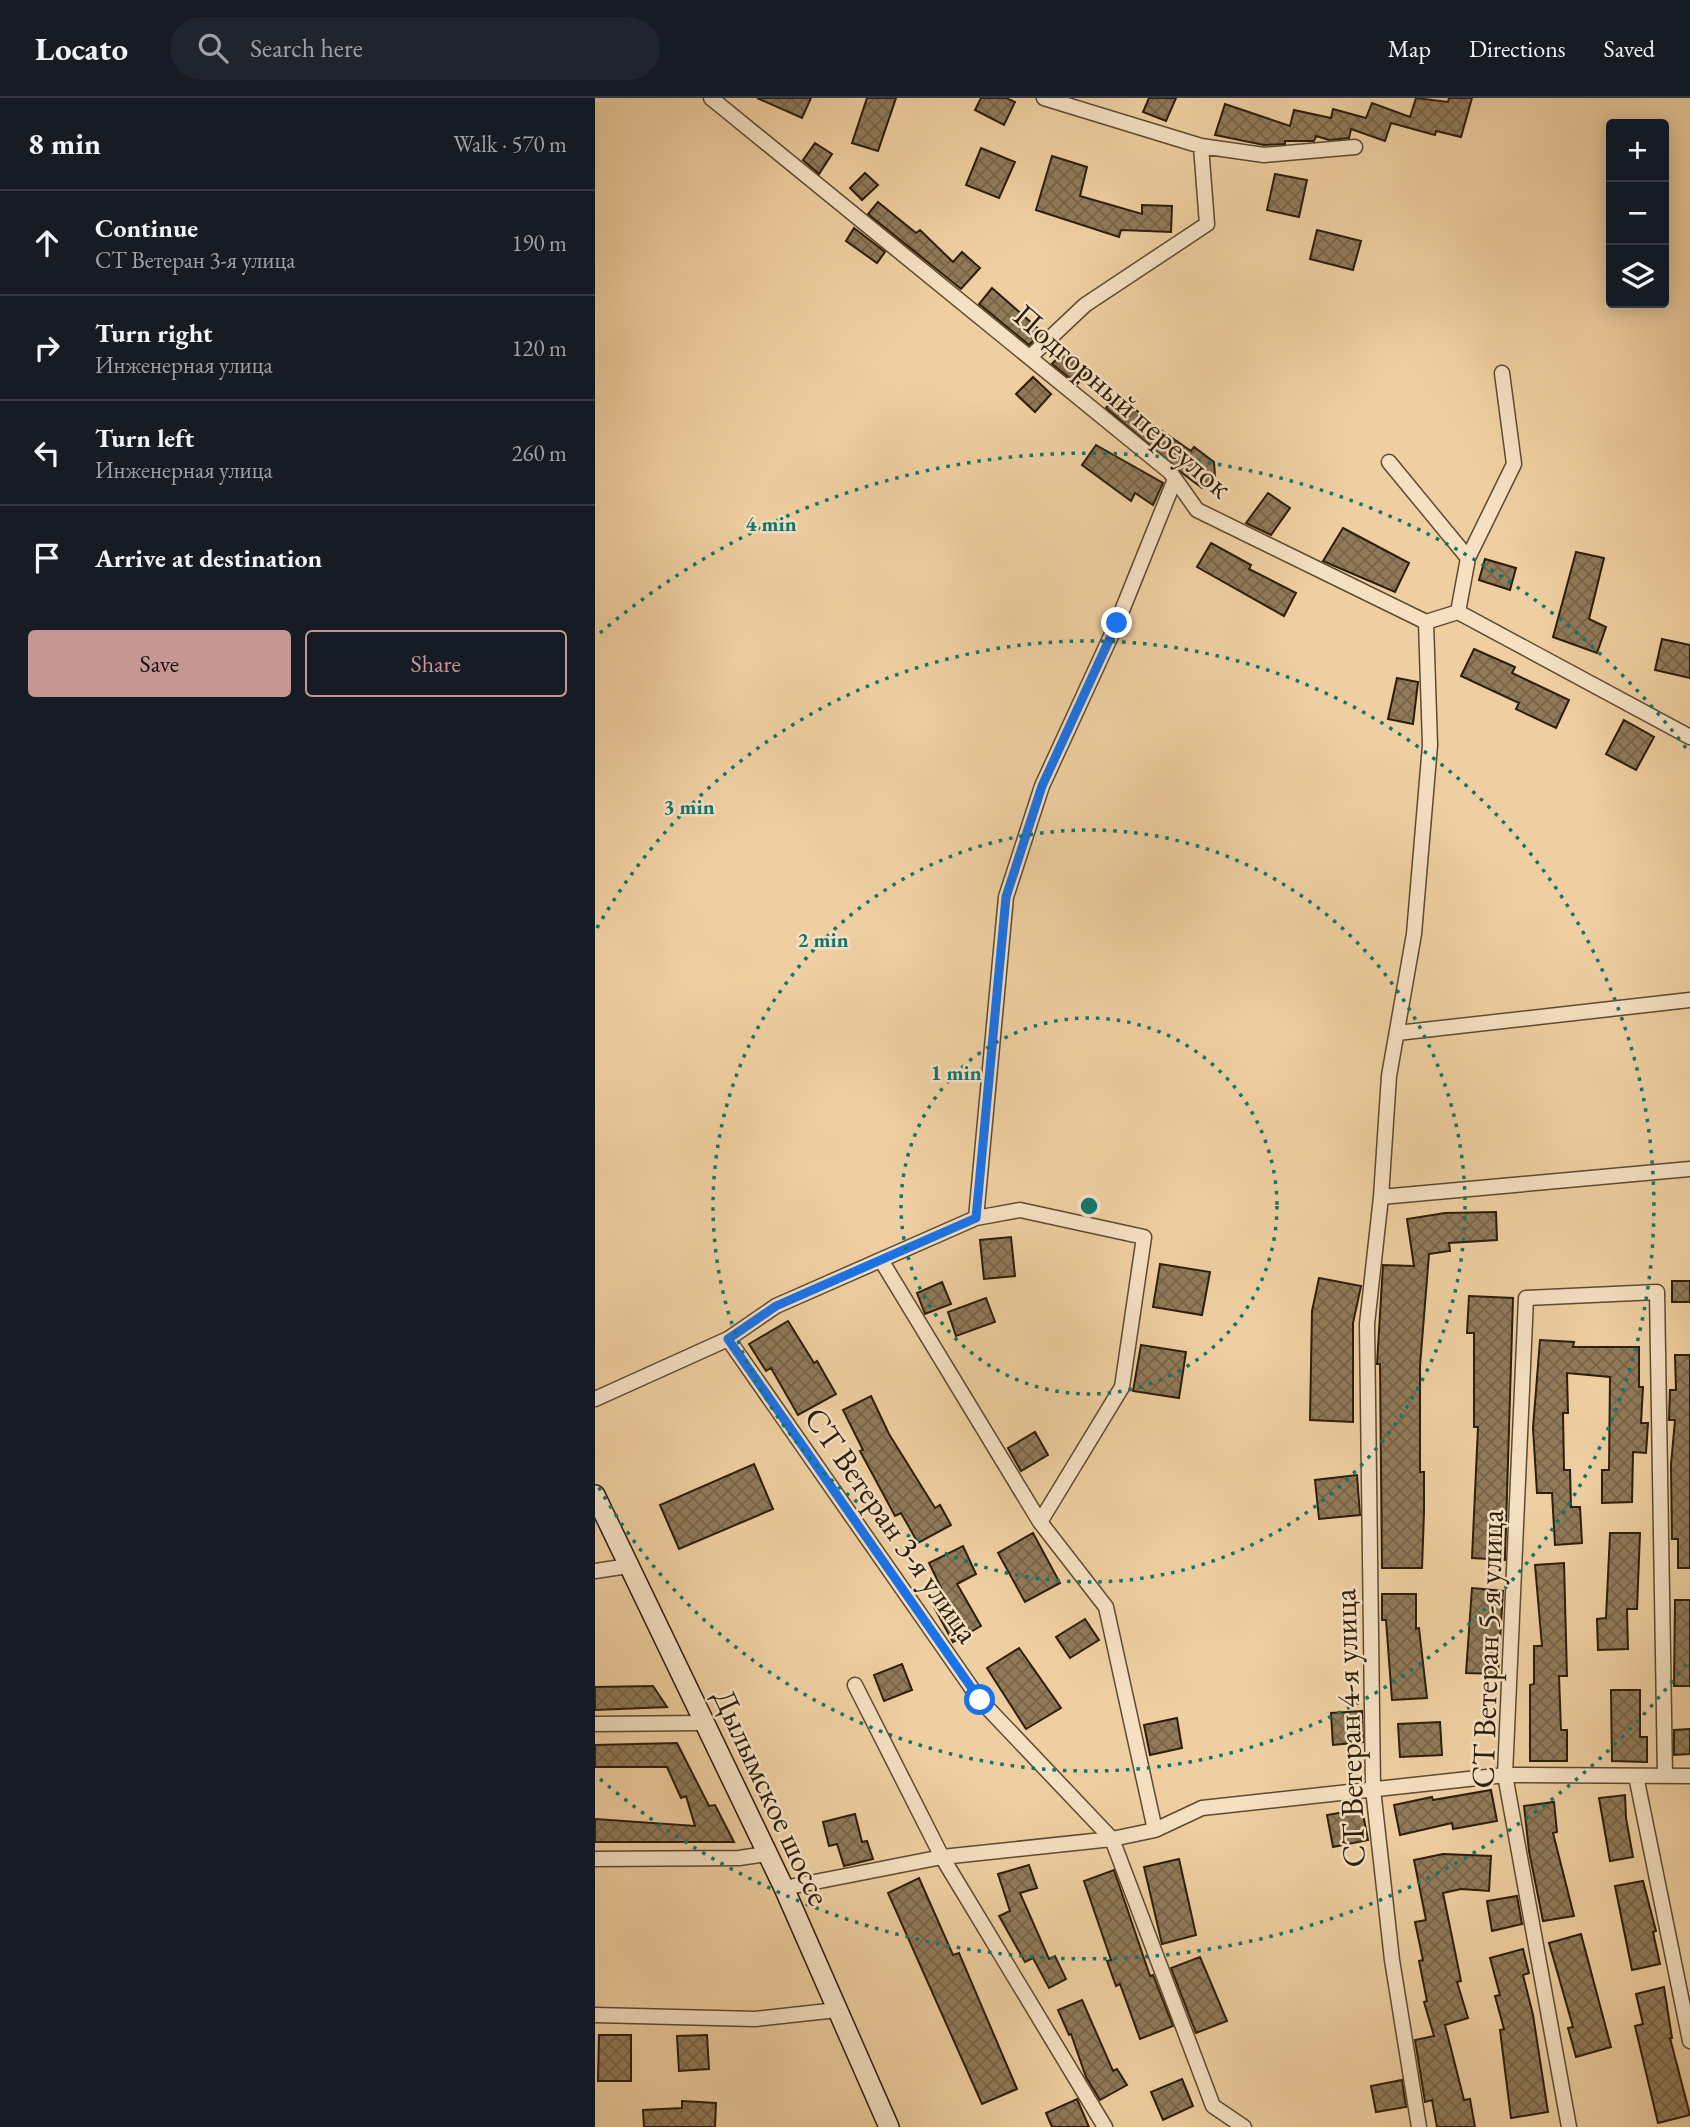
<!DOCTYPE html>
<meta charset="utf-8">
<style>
:root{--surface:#171b24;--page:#20242c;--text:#f1f3f6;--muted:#9ea1a6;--line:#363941;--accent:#c59692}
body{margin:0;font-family:"EB Garamond",serif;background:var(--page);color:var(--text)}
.controls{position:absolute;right:21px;top:21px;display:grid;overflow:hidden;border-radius:7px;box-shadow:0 4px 18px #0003}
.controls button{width:63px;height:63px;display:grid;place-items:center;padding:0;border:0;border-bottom:2px solid var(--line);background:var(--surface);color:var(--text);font:35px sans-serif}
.stop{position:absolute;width:21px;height:21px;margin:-16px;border:5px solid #1a73e8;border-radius:50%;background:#fff}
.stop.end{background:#1a73e8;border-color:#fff;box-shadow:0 2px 7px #0008}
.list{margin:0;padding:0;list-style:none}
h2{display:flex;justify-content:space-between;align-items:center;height:91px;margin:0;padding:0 28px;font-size:30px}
h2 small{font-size:23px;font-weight:400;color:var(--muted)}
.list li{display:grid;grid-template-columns:46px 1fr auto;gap:21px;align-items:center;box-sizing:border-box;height:105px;padding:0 28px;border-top:2px solid var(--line)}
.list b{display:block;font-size:26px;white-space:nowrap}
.list p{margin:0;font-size:23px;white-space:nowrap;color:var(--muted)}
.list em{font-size:23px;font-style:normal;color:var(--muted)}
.actions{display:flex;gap:14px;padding:21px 28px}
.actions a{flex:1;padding:16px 0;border:2px solid var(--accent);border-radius:7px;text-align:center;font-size:24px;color:var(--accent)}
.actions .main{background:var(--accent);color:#111}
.icon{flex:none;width:38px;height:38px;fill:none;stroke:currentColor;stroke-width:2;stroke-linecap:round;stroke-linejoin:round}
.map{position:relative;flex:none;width:1095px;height:2029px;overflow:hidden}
header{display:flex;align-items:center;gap:42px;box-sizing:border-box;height:98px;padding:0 35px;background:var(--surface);border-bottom:2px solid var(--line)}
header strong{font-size:33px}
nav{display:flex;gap:38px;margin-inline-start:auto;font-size:24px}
.search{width:490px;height:63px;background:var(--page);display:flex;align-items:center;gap:18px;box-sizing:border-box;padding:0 24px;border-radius:38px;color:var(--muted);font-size:26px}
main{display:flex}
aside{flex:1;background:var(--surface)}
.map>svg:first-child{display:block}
.building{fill:url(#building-cross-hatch);stroke:#2c1d0b;stroke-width:2}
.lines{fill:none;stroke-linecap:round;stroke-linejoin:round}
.street-casing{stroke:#5d4a30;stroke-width:17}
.secondary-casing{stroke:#2c1d0b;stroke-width:22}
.street{stroke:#f5e0c2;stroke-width:14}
.secondary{stroke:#f5e0c2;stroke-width:19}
.route{stroke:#1a73e8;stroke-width:9}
.ring{fill:none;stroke:#0f766e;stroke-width:3.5;stroke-dasharray:3.5 7}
.labels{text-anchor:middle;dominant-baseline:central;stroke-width:5;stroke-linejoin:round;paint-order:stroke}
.street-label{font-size:32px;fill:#2c1d0b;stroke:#f5e0c2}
.centre{fill:#0f766e;stroke:#f5e0c2;stroke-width:3.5}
.ring-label{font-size:21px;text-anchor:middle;font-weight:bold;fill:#0f766e;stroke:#f5e0c2;stroke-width:5;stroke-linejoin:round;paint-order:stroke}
</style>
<header>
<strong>Locato</strong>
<div class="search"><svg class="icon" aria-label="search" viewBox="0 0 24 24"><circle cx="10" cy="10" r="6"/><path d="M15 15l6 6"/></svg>Search here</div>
<nav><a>Map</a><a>Directions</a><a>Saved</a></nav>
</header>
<main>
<aside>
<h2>8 min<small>Walk · 570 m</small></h2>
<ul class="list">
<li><svg class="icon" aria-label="ahead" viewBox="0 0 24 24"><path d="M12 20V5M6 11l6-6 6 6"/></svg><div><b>Continue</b><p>СТ Ветеран 3-я улица</p></div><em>190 m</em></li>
<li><svg class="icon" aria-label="right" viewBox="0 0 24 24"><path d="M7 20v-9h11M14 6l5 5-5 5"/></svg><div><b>Turn right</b><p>Инженерная улица</p></div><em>120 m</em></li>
<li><svg class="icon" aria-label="left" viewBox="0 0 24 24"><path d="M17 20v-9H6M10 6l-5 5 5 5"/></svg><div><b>Turn left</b><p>Инженерная улица</p></div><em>260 m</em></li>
<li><svg class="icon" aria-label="arrive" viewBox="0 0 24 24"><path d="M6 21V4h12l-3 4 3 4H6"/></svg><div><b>Arrive at destination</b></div></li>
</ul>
<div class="actions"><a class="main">Save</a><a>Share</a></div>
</aside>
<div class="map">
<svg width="1095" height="2029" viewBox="0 0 1095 2029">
<defs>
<pattern id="building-cross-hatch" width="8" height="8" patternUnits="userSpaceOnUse" patternTransform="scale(1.75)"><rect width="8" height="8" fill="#917a59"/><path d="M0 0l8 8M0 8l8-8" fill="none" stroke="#776348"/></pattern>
</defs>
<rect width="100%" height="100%" fill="#efcfa1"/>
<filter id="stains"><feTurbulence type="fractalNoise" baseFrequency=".00286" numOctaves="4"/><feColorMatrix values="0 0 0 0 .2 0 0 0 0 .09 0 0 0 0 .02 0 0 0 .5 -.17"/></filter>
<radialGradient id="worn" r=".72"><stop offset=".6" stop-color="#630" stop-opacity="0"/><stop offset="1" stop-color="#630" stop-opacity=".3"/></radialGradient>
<path class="building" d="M162,0H216L207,20Z
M272,0H301L283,53L257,45Z
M386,0H411L420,4L409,27L380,12Z
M554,0H581L571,23L548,14Z
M821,0L853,4L854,0H877L866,39L841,33L840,37L796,25L790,43L756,31L754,40L734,42L721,38L719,43H690V46L669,47L620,37L630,6L695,28L699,12L736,20L738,11L771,20L777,5L815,19Z
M220,45L237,56L224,76L208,62Z
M386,50L420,64L404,100L371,87Z
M457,58L492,69L485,98L547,116V107L577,108L576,134L526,132L524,139L441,112Z
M270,75L283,87L267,102L255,90Z
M680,76L712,82L704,119L672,112Z
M283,104L321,135L325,132L358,164L367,154L385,170L366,191L273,116Z
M259,130L290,154L282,165L251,143Z
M722,132L766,143L758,172L715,161Z
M397,190L447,234L434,247L384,206Z
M469,253L493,273L482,286L457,266Z
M438,279L456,296L440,314L421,296Z
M523,296L557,326L596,353L599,349L619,364L620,378L607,390L587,375L511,310Z
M501,347L568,385L558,407L540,395L536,403L487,367Z
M673,395L695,410L676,437L651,425Z
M748,430L814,465L800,494L728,463Z
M616,445L656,467L654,471L701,495L689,518L602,469Z
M981,454L1009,460L994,521L1011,529L1002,555L958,539Z
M890,461L921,470L915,492L884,482Z
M1067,541L1095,547V580L1060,572Z
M879,551L920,569L917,575L974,602L961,630L921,611L924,605L866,578Z
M802,580L823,584L818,626L793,621Z
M1029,622L1059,639L1041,672L1011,656Z
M901,1114L902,1142L854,1145L855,1153L834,1156L825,1268V1374H829V1414L827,1470H787L785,1266H782L788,1167L819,1168L812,1121L850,1115Z
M416,1139L420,1178L389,1181L385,1142Z
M565,1166L615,1174L607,1217L558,1209Z
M724,1180L766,1188L758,1225V1324L715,1322L717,1213Z
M1077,1183H1095V1204H1077Z
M347,1184L356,1206L330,1216L322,1195Z
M874,1198L918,1200L910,1462L877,1460L883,1329H879V1235H872Z
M391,1200L400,1224L361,1238L353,1214Z
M193,1223L219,1265L222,1263L241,1296L203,1317L176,1270L171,1273L154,1246Z
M945,1242L979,1244L978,1249H1044V1289H1048L1046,1325H1053L1051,1355L1038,1354L1037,1404L1007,1405V1372H1014L1015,1279L972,1275L973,1315H968L969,1372H975L976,1409H985L987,1445L960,1447L957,1395H942L938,1330Z
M546,1247L591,1254L584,1300L538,1293Z
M1080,1257H1095V1470H1083V1441H1077L1076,1367L1080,1322H1074L1075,1292H1081Z
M276,1298L294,1336L340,1410L345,1407L356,1427L323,1445L306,1415L300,1418L265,1353L268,1352L248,1312Z
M440,1334L453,1357L426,1373L413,1350Z
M159,1366L178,1411L84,1451L65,1407Z
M762,1377L765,1417L724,1421L720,1382Z
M438,1435L465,1485L430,1504L403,1455Z
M1015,1435H1045L1042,1511H1032L1033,1551L1003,1552L1002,1521L1011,1520Z
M368,1448L381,1476L362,1486L386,1528L358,1544L339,1509L352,1502L334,1465Z
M969,1465L972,1578H964L966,1632H972V1663H935V1587L939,1586V1548H947L940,1467Z
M877,1490L908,1493L903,1576L871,1575Z
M787,1496H821V1531L824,1530L832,1600L797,1602L791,1522H787Z
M1080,1502H1095V1588H1079Z
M490,1521L504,1542L475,1560L461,1539Z
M424,1550L466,1610L431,1631L392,1570Z
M307,1566L317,1592L289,1603L279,1577Z
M58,1588L72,1609L0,1612V1589Z
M1016,1592H1045V1639H1052V1664L1017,1663Z
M767,1613L768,1644L738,1647L736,1615Z
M582,1620L587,1650L555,1657L549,1627Z
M845,1624L847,1657L805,1659L803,1626Z
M1095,1631V1656L1079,1657V1632Z
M82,1645L114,1708L120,1707L139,1744H0V1721L100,1728L91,1698L86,1700L72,1669H0V1647Z
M896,1692L902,1723L858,1731L857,1725L805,1737L799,1707L837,1699L838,1702Z
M1030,1697L1031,1720L1038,1759L1015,1763L1004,1700Z
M959,1704L962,1734L958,1735L979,1818L948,1823L934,1753L929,1708Z
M767,1711L773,1742L738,1749L732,1717Z
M260,1716L267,1744L272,1743L278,1761L249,1768L242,1746L234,1748L228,1724Z
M848,1756L896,1758L894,1793L866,1791L848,1795L866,1883L862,1884L873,1920L850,1927L869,2002L875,2001L880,2029H842L837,2002L830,2004L820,1942L839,1938L829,1904L832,1903L824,1863L828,1862L820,1824L831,1822L819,1762Z
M584,1761L601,1837L567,1846L549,1769Z
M434,1767L442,1790L425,1795L454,1861L460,1858L471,1881L454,1890L438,1860L430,1864L404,1818L415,1813L403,1776Z
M519,1772L555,1878L558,1877L578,1928L545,1941L525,1886L521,1888L512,1863L516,1862L489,1783Z
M324,1780L358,1857L364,1855L422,1991L387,2006L293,1795Z
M1048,1783L1061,1833L1058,1834L1065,1866L1037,1872L1020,1788Z
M922,1798L927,1826L897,1833L892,1803Z
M986,1836L1016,1949L981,1959L973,1930L978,1929L954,1845Z
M928,1851L934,1875L928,1877L938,1917L953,2014L916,2020L905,1932L909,1931L900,1898L905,1897L895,1860Z
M605,1859L632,1923L601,1935L576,1870Z
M1069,1889L1077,1940H1075L1095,2017L1063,2025L1040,1928L1048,1926L1041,1896Z
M487,1902L518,1973L522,1971L532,1987L505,2002L491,1979L476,1936L474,1937L463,1912Z
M4,1937H36V1983H3Z
M112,1937L114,1971L84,1973L82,1938Z
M587,1981L598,2008L568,2022L556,1994Z
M807,1982L811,2009L781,2014L776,1988Z
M482,2001L494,2029H457L451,2015Z
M87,2003L121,2005L120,2029H49L48,2012L87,2010Z"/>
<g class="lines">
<g class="street-casing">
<path id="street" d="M116,0L575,374L602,412L831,524L863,514L1095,639
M449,0L606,48L669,57L760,49
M436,258L490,207L612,126L606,48
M794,364L873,460
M863,514L873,460L919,366L907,275
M802,935L1095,902
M786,1099L1095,1071
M381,1120L425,1112L549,1139L527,1289L445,1424
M286,1162L445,1424L511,1509L560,1732
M133,1241L385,1602L517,1741L618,2008L649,2029
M0,1301L133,1241L181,1208L381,1120L411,799L447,688L522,525L580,381
M0,1473L33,1468
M260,1587L347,1759L510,2029
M0,1626L109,1625
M1041,1678L1095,1943
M0,1761L144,1760L172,1756
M189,1790L347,1759L517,1741L560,1732L607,1710L910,1677L1095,1678
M0,1917L160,1921L242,1912
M824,2029L797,1862L778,1691L772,1226L786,1099L794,978L819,836L835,647L831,524
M974,2029L910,1677L931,1200L1062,1194L1070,1677"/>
</g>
<g class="secondary-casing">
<path id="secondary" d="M0,1397L189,1790L294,2029"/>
</g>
<use href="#street" class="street"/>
<use href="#secondary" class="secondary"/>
</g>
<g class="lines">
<path class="route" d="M385,1602L133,1241L181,1208L381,1120L411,799L447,688L522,525"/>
</g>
<g class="ring">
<circle cx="494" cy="1108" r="188"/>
<circle cx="494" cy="1108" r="376"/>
<path d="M2 830A565 565 0 1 1 2 1386"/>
<path d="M1091 1566A753 753 0 0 1 5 1681M5 535A753 753 0 0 1 1091 650"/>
</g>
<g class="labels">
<g class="street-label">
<text transform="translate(528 303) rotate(41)">Подгорный переулок</text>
<text transform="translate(297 1427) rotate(55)">СТ Ветеран 3-я улица</text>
<text transform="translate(892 1551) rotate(-88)">СТ Ветеран 5-я улица</text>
<text transform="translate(754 1630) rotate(-92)">СТ Ветеран 4-я улица</text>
<text transform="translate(177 1699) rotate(65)">Дылымское шоссе</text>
</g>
</g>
<circle cx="494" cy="1108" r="10" class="centre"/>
<g class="ring-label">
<text x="176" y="433">4 min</text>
<text x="94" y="716">3 min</text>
<text x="228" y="849">2 min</text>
<text x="361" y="982">1 min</text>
</g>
<rect width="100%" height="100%" filter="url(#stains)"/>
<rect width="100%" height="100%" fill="url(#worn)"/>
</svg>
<div class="controls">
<button>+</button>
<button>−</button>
<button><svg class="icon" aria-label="layers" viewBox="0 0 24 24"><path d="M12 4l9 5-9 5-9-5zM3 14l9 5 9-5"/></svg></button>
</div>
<div class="stop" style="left:385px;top:1602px"></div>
<div class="stop end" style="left:522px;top:525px"></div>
</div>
</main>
